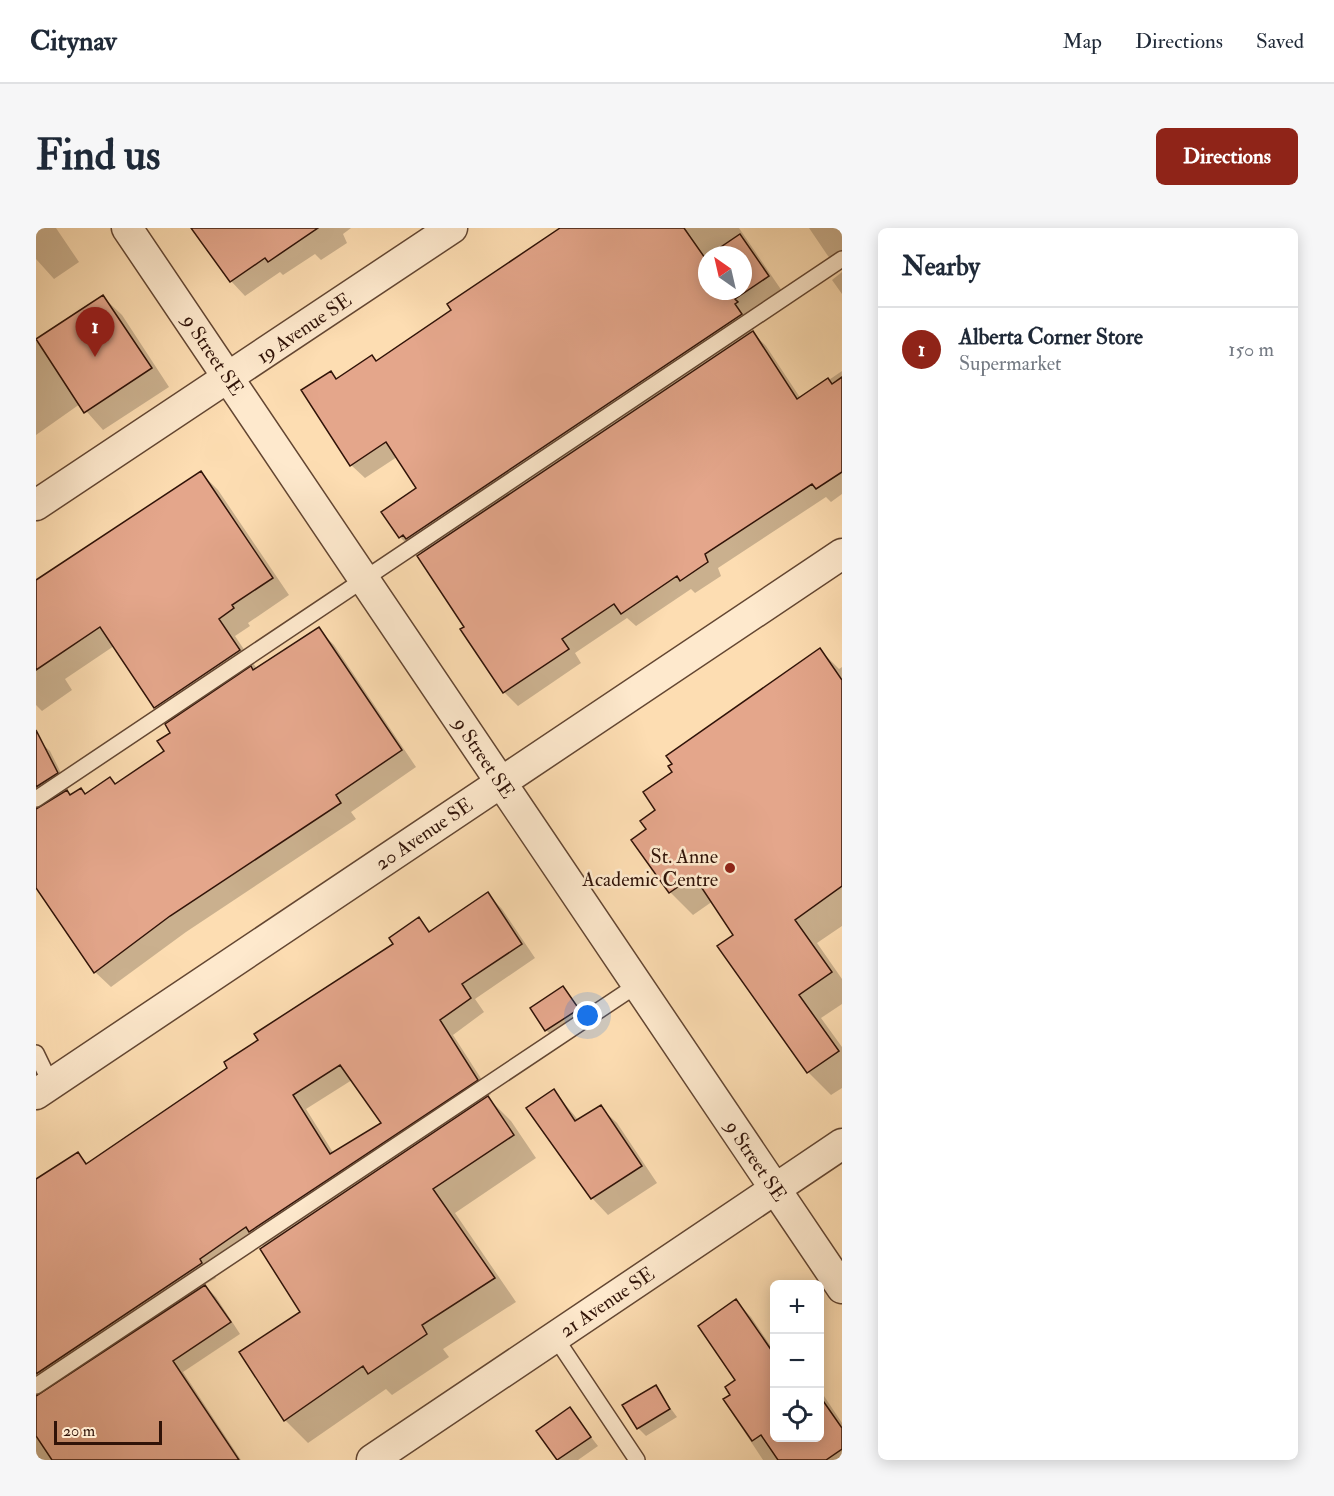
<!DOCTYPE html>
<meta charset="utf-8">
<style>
:root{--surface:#fff;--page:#f6f6f7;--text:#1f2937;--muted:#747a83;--line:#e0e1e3;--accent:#8f2418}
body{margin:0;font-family:"IM FELL Double Pica",serif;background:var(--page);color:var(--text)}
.controls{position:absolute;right:18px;bottom:18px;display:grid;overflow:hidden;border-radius:9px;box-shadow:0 3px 15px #0003}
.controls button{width:54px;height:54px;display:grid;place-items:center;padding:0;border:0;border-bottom:2px solid var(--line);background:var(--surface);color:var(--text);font:30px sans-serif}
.compass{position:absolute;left:662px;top:18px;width:54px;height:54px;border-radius:50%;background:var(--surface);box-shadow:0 3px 15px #0003;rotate:326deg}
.scale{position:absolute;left:18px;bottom:15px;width:108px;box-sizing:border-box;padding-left:6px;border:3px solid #301308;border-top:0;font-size:16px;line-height:21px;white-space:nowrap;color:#301308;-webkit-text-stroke:4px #fee9cd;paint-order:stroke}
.you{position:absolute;left:552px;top:788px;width:21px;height:21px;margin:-15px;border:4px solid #fff;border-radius:50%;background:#1a73e8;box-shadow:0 0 0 9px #1a73e833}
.badge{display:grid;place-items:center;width:39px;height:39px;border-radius:50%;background:var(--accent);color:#fff;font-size:20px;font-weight:700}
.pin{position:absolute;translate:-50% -50px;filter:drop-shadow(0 2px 3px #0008)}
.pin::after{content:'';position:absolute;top:32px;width:21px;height:18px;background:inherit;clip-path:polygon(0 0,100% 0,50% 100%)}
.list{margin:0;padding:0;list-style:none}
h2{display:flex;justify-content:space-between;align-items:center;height:78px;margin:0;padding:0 24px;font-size:26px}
h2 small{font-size:20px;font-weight:400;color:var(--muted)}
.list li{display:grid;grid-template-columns:39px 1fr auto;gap:18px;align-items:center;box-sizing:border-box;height:84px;padding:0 24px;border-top:2px solid var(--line)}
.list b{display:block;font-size:22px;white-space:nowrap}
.list p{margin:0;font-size:20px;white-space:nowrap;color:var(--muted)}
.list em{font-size:20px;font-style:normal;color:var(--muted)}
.icon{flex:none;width:33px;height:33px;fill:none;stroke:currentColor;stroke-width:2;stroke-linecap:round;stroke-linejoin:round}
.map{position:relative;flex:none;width:806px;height:1232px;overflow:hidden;border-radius:9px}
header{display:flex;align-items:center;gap:36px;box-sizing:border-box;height:84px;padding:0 30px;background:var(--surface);border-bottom:2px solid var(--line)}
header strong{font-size:28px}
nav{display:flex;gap:33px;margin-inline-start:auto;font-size:21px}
.intro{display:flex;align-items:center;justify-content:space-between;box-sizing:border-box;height:144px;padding:0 36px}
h1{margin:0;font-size:42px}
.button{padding:15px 27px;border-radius:9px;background:var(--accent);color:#fff;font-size:21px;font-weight:700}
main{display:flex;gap:36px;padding:0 36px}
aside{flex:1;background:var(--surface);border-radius:9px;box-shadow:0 3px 15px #0003}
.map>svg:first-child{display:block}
.shadow{fill:#0003;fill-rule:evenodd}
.building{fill:#e4a68b;stroke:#301308;stroke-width:1.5;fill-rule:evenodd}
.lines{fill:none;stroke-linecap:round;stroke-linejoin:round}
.service-casing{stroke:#634632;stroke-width:18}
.minor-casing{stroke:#634632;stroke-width:33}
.service{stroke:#fee9cd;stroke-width:15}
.minor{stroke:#fee9cd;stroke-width:30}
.poi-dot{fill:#8f2418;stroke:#fee9cd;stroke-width:2}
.labels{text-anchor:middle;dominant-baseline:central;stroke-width:5;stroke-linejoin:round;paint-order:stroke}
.street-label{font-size:20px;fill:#301308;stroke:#fee9cd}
.poi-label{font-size:20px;fill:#301308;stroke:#fee9cd;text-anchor:end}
</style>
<header>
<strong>Citynav</strong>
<nav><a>Map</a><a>Directions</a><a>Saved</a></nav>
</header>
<div class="intro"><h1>Find us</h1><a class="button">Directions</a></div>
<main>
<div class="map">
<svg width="806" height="1232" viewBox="0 0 806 1232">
<rect width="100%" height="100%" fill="#fdddb2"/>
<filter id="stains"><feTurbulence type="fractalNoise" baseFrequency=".00333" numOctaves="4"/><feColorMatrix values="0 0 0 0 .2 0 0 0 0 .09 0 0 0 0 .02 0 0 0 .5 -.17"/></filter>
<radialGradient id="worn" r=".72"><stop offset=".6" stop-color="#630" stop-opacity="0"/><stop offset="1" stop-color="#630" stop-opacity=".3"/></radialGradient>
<path class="shadow" d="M0,0H20L43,34L18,51L0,31Z
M157,0H315L307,6L311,15L285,32L279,26L247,47L244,44L209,68L195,53Z
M546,0H703L746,63L712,91L718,101L715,103L730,118L765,171L806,143V266L795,274L790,269L682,340L685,348L659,365L655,361L600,398L591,390L539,425L545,435L482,478L468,464L386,326L381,321L378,323L364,309L382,261L361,229L329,250L315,237L294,145L301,152L336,129L341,134ZM671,27H707V63H671Z
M773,0H806V42L792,28Z
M806,44V66L796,52Z
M67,69L86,87L133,159L67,202L44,176L0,207V114Z
M165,245L182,262L253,367L212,395L214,398L199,408L221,441L282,401L298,417L380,539L315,584L320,591L150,704L75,759L59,744L0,657V581L35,568L50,567L74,551L80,557L130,523L136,505L134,495L119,479L78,418L29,451L36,462L6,483L0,477V357Z
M784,422L803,441L806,439V698L781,715L806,751V776L785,790L806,819V860L795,867L772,844L683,718L699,707L677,673L657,687L634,664L597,612L612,601L638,544Z
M5,515L14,523L29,553L0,574V518Z
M452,666L466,681L499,730L439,771L448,784L417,807L455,866L451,869L475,893L500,930L419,985L480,1074L407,1121L413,1129L356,1167L350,1161L272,1215L249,1192L266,1084L224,1013L177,1045L180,1050L168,1057L180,1069L204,1106L147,1144L205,1232H0V1198L18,1160L0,1141V970L42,926L52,936L193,840L359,717L382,691L395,704ZM316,852L347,895L298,926L270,881Z
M527,760L550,789L518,810L510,802Z
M518,863L543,893L564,879L581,895L621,955L572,987L556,970L492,880Z
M700,1073L715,1089L738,1123V1210H784V1162L806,1195V1232H727L688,1173L696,1167L701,1153Z
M619,1159L641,1189L610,1208L602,1200Z
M533,1181L562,1218L542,1232H523L502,1203Z"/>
<path class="building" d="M155,0H282L232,34L229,30L194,54Z
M524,0H648L669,30L671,28V63H707V27H673L704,6L733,48L699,71L702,74L699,76L706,86L370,311L367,307L363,310L345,284L380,260L350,214L314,238L265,162L295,143L300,151L336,127L340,133L415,82L411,76Z
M67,67L116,140L48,185L0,111Z
M717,103L761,171L792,150L796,156L806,149V244L780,261L776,256L669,326L672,334L644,353L641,348L585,386L578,376L526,411L533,421L467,465L424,401L428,399L381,328Z
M165,243L237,350L196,377L198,380L183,391L204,422L118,480L64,399L0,442V352Z
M283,399L366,522L300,567L305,575L134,688L58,745L0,660V581L31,562L34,567L45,560L49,566L74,549L79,556L128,523L121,513L134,505L129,496L215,438L217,442Z
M784,420L806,452V658L759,692L796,744L763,767L803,823L771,845L681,718L697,707L658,648L633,665L595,612L610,601L604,593L619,582L607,564L636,544L632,538L636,536L630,528Z
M0,502L22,545L0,559Z
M452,664L486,716L426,756L435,770L404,792L442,852L213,1004L210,999L164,1031L166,1035L0,1146V951L42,924L50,936L191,840L188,834L222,812L218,806L357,716L353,710L383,689L393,704ZM304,837L345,895L294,926L257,867Z
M527,758L543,781L509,803L494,780Z
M518,861L539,893L565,877L606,938L555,971L490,880Z
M452,868L478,907L397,961L459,1050L386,1097L391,1106L332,1146L327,1138L248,1193L203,1124L264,1084L224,1021Z
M169,1057L195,1094L137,1133L203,1232H16L0,1208V1168Z
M700,1071L738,1126V1209H783V1167L806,1200V1221L790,1232H742L725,1207L716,1213L687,1171L694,1167L689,1159L699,1152L662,1098Z
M620,1157L634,1181L601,1201L586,1177Z
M534,1179L555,1209L521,1232L500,1203Z"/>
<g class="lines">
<g class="service-casing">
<path id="service" d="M0,571L806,31
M0,825L15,856
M519,1109L601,1232
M0,1158L601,757"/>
</g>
<g class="minor-casing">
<path id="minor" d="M91,0L806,1060
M0,277L416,0
M0,866L806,326
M336,1232L806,916"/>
</g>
<use href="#service" class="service"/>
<use href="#minor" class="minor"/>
</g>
<circle class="poi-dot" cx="694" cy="640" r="6"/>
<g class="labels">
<g class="street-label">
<text transform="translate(268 100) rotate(-34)">19 Avenue SE</text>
<text transform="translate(177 127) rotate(56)">9 Street SE</text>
<text transform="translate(448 530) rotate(56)">9 Street SE</text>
<text transform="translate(388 606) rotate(-34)">20 Avenue SE</text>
<text transform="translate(720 933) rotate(56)">9 Street SE</text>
<text transform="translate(571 1074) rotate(-34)">21 Avenue SE</text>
</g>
<g class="poi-label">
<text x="682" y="628">St. Anne<tspan x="682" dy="23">Academic Centre</tspan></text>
</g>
</g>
<rect width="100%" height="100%" filter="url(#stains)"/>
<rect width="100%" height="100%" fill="url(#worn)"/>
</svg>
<div class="controls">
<button>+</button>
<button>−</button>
<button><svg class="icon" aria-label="locate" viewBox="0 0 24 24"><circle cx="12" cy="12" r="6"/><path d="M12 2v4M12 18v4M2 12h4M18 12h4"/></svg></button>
</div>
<svg class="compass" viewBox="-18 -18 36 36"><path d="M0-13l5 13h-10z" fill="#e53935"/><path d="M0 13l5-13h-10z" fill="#747a83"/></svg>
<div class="scale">20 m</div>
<div class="you"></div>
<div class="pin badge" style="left:59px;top:129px">1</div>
</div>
<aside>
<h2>Nearby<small></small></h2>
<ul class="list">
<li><span class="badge">1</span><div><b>Alberta Corner Store</b><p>Supermarket</p></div><em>150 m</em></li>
</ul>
</aside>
</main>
